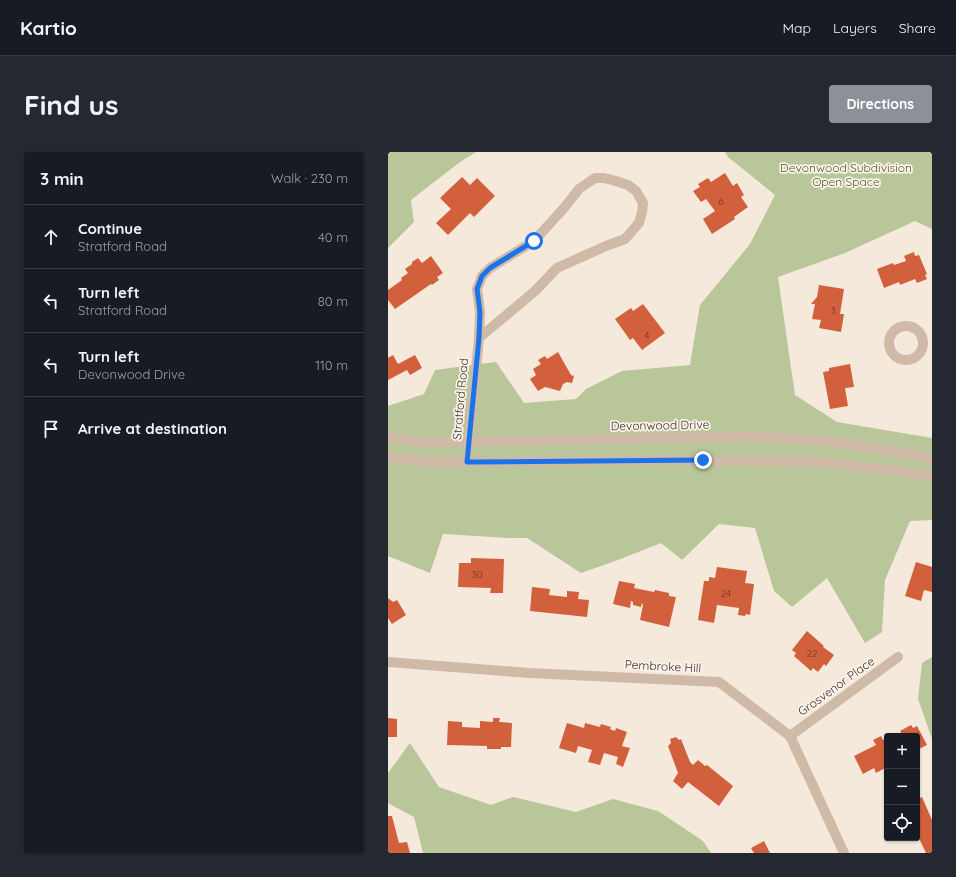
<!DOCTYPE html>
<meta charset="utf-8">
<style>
:root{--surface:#171b24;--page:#242831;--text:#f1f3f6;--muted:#9ea1a6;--line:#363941;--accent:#8c9099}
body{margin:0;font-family:Quicksand,sans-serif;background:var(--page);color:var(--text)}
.controls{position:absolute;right:12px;bottom:12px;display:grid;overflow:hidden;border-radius:4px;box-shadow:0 1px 3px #0004}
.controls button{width:36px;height:36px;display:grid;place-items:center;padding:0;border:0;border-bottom:1px solid var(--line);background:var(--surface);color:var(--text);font:20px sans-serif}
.stop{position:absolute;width:12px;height:12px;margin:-9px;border:3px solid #1a73e8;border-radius:50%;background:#fff}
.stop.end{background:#1a73e8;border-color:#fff;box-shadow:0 1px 4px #0008}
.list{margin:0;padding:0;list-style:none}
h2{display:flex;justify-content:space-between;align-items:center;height:52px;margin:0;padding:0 16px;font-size:17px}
h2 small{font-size:13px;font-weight:400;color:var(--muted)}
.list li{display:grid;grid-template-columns:26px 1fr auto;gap:12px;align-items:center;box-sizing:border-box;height:64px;padding:0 16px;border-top:1px solid var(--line)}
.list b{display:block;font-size:15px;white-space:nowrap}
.list p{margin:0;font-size:13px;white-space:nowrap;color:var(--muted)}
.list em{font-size:13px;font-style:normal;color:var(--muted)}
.icon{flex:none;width:22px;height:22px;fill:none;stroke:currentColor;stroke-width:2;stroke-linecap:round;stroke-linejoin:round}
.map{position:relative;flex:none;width:544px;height:701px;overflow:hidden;border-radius:4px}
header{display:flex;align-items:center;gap:24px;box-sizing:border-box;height:56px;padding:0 20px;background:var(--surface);border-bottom:1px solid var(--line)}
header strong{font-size:19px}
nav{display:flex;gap:22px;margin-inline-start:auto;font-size:14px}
.intro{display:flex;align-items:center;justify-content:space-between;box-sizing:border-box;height:96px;padding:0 24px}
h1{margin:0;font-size:28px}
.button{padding:10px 18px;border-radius:4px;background:var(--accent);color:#fff;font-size:14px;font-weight:700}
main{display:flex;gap:24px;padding:0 24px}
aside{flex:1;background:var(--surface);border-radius:4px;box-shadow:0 1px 3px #0004}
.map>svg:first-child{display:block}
.green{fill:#b8c69a}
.building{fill:#d3603d}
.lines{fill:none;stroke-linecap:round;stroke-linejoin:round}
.minor{stroke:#cfb9a7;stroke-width:10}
.route{stroke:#1a73e8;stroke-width:5}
.labels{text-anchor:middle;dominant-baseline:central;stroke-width:3.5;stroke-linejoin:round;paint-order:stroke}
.number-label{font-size:10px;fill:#603a2d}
.park-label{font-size:12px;fill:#495b29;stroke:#fcf3ea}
.street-label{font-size:12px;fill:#3a2e28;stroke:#fcf3ea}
</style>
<header>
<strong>Kartio</strong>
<nav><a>Map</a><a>Layers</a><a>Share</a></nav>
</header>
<div class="intro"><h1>Find us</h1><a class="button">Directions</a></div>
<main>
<aside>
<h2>3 min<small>Walk · 230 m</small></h2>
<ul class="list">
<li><svg class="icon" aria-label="ahead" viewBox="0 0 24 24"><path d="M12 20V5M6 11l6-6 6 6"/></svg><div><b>Continue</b><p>Stratford Road</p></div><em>40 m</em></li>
<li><svg class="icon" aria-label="left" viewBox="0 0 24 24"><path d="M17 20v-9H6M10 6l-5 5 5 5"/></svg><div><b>Turn left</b><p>Stratford Road</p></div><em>80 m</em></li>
<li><svg class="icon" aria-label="left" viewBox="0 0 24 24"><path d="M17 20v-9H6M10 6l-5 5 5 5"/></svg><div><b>Turn left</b><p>Devonwood Drive</p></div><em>110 m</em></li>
<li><svg class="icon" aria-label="arrive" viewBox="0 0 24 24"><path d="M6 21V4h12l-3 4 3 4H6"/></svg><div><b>Arrive at destination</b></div></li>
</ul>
</aside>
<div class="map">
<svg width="544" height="701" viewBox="0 0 544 701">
<rect width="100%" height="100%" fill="#f5e9dc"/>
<path class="green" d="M0,0H88L72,10L23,48L26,70L0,96Z
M337,0H544V77L527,69L457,101L390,125L407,243L449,270L544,286V368L522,369L497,428L494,480L477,491L439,426L404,455L386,439L367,376L331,372L294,408L273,391L230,408L193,421L139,386H121L55,382L42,421L0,404V254L36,242L47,218L108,210L136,251L188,247L198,237L234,219L302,213L312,153L362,92L387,43L340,5Z
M544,505V587L530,547L534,511Z
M22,591L51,635L103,653L125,645L188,660L225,647L270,659L315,689L323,701H35L26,665L0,651V621Z"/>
<path class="building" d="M337,21L345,34L349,31L356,43L353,45L360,55L346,65L347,67L324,82L315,67L327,59L318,47L313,50L305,39L312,35L310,32L320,26L323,30Z
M74,25L82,33L89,26L107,44L86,65L82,61L60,83L48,71L63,57L52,46Z
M526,100L527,104L531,103L539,122L537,123L539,127L529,131L527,127L512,133L511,130L496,136L489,117L505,111L506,113L518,109L516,104Z
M43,104L55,121L49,125L51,128L44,133L43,132L7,157L0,148V138L14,128L13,126L20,121L17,117L24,112V110L30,106L34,111Z
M431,133L456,137L452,162H456L453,180L431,176L433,168L424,167L427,152H423L429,145Z
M255,152L277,181L254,198L245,186L242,188L227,167L243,156L245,159Z
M170,200L183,223L186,224L184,231L179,230L175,232L172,239L157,235L150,239L142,227L148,223L145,217L153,212L150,208L157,204L159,207Z
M5,203L10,212L27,203L34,216L22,223L19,218L0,228V206Z
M462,212L466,235L457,236L460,254L442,257L435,220L441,219V216Z
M83,406L116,407L115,441H102L103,436L70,435L71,411H83Z
M528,410L544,415V440L536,438L533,449L517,444Z
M329,415L359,419L357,431L366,432L362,463L358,462L357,464L350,463L351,456L329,453L326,471L310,468L316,429H321V425L327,426Z
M231,429L247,432L246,436L266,440L267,438L281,441V444L288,445L281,475L252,468L255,453L254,451L253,455L245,453V450L243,449L242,456L225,452Z
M144,435L162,437L161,443L179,445V439L191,440L190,447L201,448L199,465L142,459Z
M0,446L5,450L9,448L18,463L4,472L0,466Z
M419,479L436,494L435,495L446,503L438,514L436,512L430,520L425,516L423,519L406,504L408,501L404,498Z
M0,566L9,567V585H0Z
M105,566H112L111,570L124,571L123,595H113V597H99V594L59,593L60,569L74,570V575L92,576V569L105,570Z
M179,571L196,576L197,571L212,575L213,572L223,575L222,577L227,579L228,576L239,580L234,594L242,596L235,615L228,612L230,605L216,601L212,613L200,610L204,598L190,594L188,601L171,596Z
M523,573L525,576L529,574L539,593L529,598V584H510L514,582L512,579Z
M493,584L495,588L499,587V612L498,613L499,615L488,621L486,616L475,622L466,604L488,593L485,588Z
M288,585L291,588L293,587L302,610L305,613L310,608L317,614L319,613L345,634L331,654L300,630L294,637L285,629L290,621L280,594L283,591L282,587Z
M534,645L544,668V701H538L529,682V675H530L529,673V647Z
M0,664H4L11,691L19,690L22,701H0Z
M376,689L382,701H366L363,696Z"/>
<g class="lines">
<path class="minor" d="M501 191a17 17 0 1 1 34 0a17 17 0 1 1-34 0Z
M0,285L34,290H81L367,284L438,289L528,303L544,307
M0,305L38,310L315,308L436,310L544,324
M79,310L91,186L147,139L169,116L218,94L237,87L251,71L254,60L255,51L248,39L240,33L228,29L216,26H207L191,37L176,56L146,89L102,116L94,124L89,137L92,160L91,186
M0,510L141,521L331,530L402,584L456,701
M402,584L510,505"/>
</g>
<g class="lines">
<path class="route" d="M146,89L102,116L94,124L89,137L92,160L91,186L79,310L315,308"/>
</g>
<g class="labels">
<g class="number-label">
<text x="333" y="49">6</text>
<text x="445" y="158">3</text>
<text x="259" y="183">4</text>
<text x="89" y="422">30</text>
<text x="338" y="441">24</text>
<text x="424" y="501">22</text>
</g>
<g class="park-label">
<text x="458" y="15">Devonwood Subdivision<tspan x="458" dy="14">Open Space</tspan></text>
</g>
<g class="street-label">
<text transform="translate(72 247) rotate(-85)">Stratford Road</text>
<text transform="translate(272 273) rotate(-1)">Devonwood Drive</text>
<text transform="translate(275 514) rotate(3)">Pembroke Hill</text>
<text transform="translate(448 534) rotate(-36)">Grosvenor Place</text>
</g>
</g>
</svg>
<div class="controls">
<button>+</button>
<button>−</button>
<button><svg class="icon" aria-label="locate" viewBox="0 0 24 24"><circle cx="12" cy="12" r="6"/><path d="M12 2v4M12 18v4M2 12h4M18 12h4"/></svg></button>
</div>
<div class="stop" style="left:146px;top:89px"></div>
<div class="stop end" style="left:315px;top:308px"></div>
</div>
</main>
